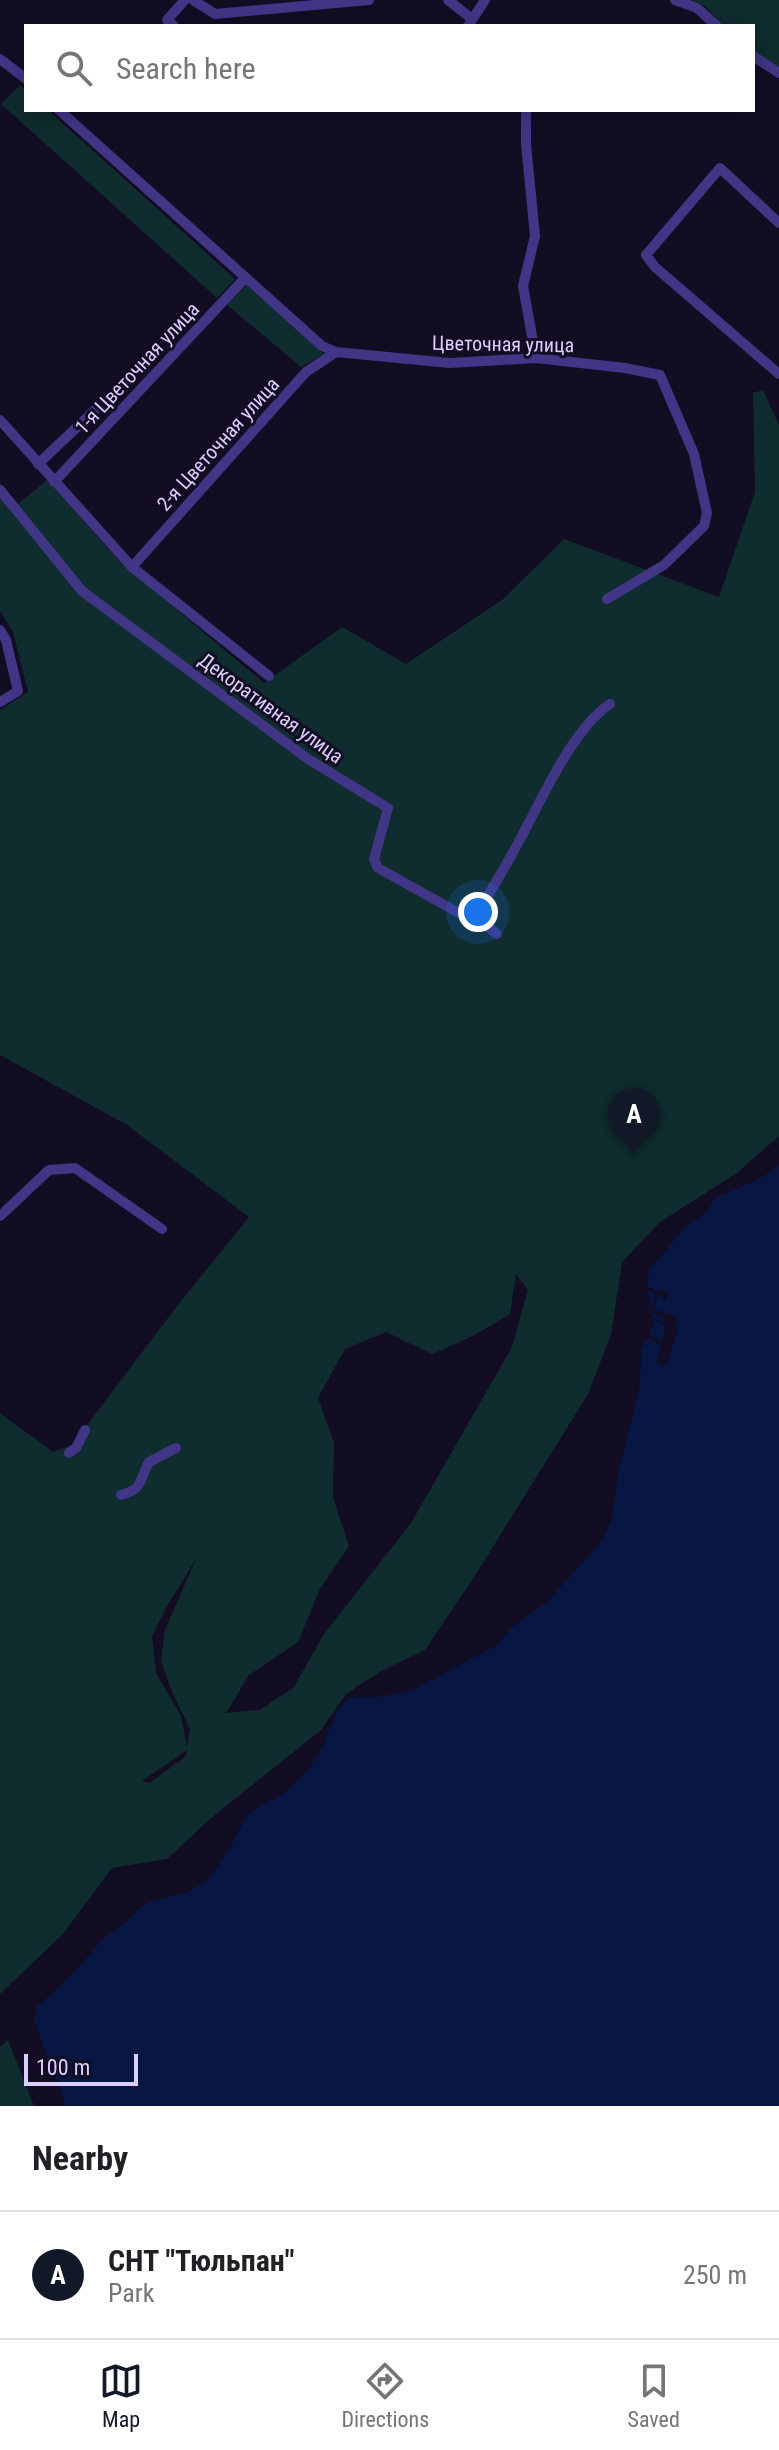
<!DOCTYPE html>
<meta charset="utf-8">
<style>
:root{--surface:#fff;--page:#f6f6f6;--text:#202124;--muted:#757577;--line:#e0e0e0;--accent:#111827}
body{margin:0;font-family:"Roboto Condensed",sans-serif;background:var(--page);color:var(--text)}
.scale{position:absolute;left:24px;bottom:20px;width:114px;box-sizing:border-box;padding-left:8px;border:4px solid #dacfff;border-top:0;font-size:22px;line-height:28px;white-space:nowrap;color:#dacfff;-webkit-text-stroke:6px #130d24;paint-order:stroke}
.you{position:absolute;left:478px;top:912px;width:28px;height:28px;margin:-20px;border:6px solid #fff;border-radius:50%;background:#1a73e8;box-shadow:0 0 0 12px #1a73e833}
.badge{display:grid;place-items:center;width:52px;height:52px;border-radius:50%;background:var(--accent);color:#fff;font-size:26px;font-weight:700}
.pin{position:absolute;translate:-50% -66px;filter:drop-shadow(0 2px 4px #0008)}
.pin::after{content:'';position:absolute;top:42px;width:28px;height:24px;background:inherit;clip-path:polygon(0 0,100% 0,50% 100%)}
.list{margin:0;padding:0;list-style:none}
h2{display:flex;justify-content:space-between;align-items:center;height:104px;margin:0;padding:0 32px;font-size:34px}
h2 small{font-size:26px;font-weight:400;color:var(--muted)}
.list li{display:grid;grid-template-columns:52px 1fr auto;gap:24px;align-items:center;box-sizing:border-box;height:128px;padding:0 32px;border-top:2px solid var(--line)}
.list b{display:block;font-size:30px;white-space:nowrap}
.list p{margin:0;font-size:26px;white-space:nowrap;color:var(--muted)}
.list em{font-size:26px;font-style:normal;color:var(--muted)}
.icon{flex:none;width:44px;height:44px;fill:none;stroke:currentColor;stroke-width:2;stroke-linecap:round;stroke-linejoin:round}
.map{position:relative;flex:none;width:779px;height:2106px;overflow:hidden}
.search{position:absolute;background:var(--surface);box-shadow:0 4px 20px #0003;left:24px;right:24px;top:24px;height:88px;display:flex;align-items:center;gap:20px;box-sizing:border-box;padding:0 28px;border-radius:0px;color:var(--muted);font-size:30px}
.sheet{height:232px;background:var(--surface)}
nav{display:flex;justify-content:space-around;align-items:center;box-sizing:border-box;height:112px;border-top:2px solid var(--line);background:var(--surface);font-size:22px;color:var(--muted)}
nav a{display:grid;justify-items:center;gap:4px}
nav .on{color:var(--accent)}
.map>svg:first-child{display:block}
.green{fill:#0f2c2e;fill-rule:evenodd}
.water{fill:#071643}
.pier{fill:#130d24}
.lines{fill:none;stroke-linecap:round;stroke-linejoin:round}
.minor{stroke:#413585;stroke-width:10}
.labels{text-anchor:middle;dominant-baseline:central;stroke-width:6;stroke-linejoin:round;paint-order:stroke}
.street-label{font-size:20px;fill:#dacfff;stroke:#130d24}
</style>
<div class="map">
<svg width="779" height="2106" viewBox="0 0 779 2106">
<rect width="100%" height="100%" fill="#130d24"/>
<path class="green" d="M692,0H779V67L753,52V26H724L705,6Z
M20,85L26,91V110H48L235,279L217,298L1,104Z
M246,285L324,354L301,367L227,305Z
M763,390L779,425V1136L737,1173L660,1222L622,1262L611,1335L588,1394L478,1571L425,1650L381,1671L346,1694L321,1730L211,1818L167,1859L112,1868L63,1934L0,1994V1413L53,1452L72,1445L177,1306L249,1217L127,1125L0,1055V710L28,692L13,632L0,611V483L18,504L47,480L121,563L264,683L342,627L406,664L502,600L564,539L719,597L755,492L753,393ZM516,1274L528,1290L512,1347L411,1523L324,1634L294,1687L260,1710L226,1713L249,1675L298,1642L320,1589L349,1546L333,1497L334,1443L318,1398L345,1349L386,1332L432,1354L473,1336L510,1314ZM196,1559L165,1630L161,1661L172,1692L190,1729L187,1747L181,1716L156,1673L152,1636L167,1606ZM187,1750L186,1756L150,1783L142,1781Z
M8,2040L34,2106H0V2047Z"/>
<path class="water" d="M779,1165V2106H66L34,2021L38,2005L62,1985L105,1937L127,1921L142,1906L154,1900L188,1892L208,1880L228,1851L248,1814L287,1791L308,1770L321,1750L337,1711L350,1697H378L411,1691L497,1645L513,1626L546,1603L601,1542L611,1521L618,1474L640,1385L641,1350L654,1325L647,1286L649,1270L687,1225L706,1213L715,1198L759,1179Z"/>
<path class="pier" d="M647,1286L658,1292L660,1290L668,1293L665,1300L657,1296L655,1310L677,1316L675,1324H672L679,1327L666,1366L656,1362L661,1345L648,1338L649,1335L662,1341L666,1327L652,1317L666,1324L667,1323L663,1321V1316L651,1313L655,1294L648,1290Z"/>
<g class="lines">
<path class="minor" d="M193,0L215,14L369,0
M448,0L472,19
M675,0L697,8L717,26
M174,26L167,20L185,0
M468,26L485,0
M753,56L779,73
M0,59L26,79
M59,110L322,346L336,352L450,363L536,358L625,368L660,375L694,454L707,513L704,526L664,565L607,599
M526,110V144L535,236L523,286L536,358
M779,223L720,168L646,255L655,267L779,374
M0,420L132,567L269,676
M38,464L110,396
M54,482L245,278
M0,490L82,591L308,759L388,808L374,859L378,868L459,913L479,920L497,934
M132,567L306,372L336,352
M0,630L6,640L18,691L0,702
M474,918C492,890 508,862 524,832C544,794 574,728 610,704
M0,1216L49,1170L75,1168L162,1229
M69,1453L76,1448L85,1430
M121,1495C145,1488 138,1481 149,1462L176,1448"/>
</g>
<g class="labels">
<g class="street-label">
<text transform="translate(503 344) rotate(1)">Цветочная улица</text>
<text transform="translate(137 368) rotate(-47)">1-я Цветочная улица</text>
<text transform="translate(218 444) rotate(-48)">2-я Цветочная улица</text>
<text transform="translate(271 708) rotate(36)">Декоративная улица</text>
</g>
</g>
</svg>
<div class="scale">100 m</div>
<div class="you"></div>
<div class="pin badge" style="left:634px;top:1154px">A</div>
<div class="search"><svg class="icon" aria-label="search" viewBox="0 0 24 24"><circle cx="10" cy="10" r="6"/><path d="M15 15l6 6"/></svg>Search here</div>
</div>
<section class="sheet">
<h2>Nearby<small></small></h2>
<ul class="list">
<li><span class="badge">A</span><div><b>СНТ &quot;Тюльпан&quot;</b><p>Park</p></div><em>250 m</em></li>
</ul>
</section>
<nav>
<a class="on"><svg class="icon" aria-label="map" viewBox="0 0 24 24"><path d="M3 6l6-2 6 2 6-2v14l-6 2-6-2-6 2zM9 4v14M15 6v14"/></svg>Map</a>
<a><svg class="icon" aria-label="directions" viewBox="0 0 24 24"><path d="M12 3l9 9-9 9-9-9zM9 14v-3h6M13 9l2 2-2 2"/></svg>Directions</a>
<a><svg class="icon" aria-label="saved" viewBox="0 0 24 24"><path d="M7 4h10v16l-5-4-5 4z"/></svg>Saved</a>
</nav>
